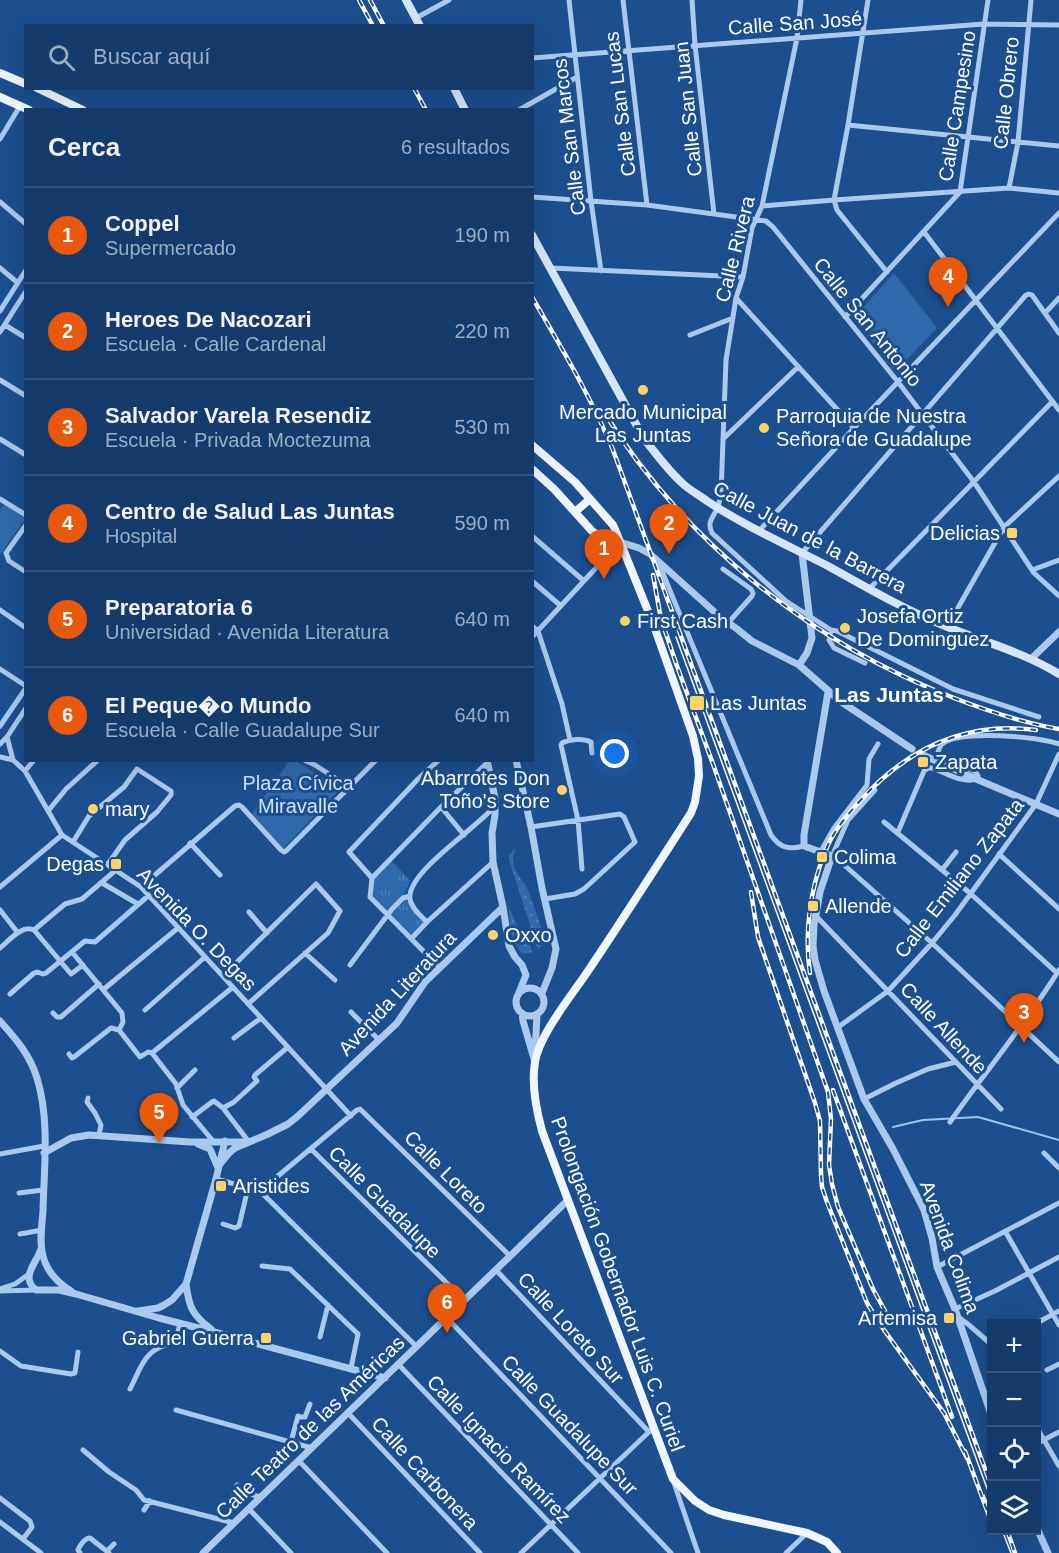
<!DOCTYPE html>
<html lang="es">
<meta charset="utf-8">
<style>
:root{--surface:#143b6b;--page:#214673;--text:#f1f3f6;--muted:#9dadc1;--line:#33557e;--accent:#ea580c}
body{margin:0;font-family:Helvetica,sans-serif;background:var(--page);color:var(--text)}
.controls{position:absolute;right:18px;bottom:18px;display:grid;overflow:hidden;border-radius:0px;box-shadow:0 6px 24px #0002}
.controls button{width:54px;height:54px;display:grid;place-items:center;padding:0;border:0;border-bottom:2px solid var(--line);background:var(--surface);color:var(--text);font:30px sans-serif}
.you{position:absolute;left:615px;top:754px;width:21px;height:21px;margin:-15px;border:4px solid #fff;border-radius:50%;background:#1a73e8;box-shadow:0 0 0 9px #1a73e833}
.badge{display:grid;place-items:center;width:39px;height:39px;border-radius:50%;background:var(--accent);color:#fff;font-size:20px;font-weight:700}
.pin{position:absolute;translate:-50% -50px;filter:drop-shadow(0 2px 3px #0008)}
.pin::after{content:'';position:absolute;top:32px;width:21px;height:18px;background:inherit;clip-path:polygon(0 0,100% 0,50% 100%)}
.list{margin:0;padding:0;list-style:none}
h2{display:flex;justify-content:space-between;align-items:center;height:78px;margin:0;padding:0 24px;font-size:26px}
h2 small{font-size:20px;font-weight:400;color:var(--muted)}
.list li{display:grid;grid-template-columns:39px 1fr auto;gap:18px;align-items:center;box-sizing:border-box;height:96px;padding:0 24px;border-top:2px solid var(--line)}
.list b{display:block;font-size:22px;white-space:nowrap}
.list p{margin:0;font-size:20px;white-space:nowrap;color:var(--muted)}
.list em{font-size:20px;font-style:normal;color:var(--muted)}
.icon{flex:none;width:33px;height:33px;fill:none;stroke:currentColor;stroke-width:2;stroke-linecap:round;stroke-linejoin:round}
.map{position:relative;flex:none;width:1059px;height:1553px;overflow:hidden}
.search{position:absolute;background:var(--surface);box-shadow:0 6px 24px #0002;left:24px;top:24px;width:510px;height:66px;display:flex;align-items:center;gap:15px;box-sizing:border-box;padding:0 21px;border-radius:0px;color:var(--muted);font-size:22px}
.panel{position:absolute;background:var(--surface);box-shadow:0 6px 24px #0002;left:24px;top:108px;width:510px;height:654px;border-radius:0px}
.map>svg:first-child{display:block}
.grass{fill:url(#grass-tufts)}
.park{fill:#2e69ad}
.garden{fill:url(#garden-dots)}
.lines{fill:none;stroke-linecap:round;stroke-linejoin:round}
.stream{stroke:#9cc4f0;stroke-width:2}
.minor{stroke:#a9c9ee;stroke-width:5}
.tertiary{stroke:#a9c9ee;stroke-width:7}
.secondary{stroke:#d6e6fa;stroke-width:8}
.primary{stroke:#f0f6ff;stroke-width:8}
.tram{stroke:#fff;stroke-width:1.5}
.rail-casing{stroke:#fff;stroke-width:4.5}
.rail{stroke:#1b4f8f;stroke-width:2;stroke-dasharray:7;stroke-linecap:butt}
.poi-dot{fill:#ffd166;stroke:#1b4f8f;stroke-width:2}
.labels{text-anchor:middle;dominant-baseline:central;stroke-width:6;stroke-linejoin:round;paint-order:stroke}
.street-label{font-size:20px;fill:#fff;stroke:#1b4f8f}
.poi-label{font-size:20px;fill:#fff;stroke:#1b4f8f;text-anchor:start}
.park-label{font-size:20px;fill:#cfe3fa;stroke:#1b4f8f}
.neighbourhood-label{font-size:21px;font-weight:bold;fill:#fff;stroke:#1b4f8f}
</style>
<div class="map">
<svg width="1059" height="1553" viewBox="0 0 1059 1553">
<defs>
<pattern id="grass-tufts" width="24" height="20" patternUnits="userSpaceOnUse" patternTransform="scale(1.5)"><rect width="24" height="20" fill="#2e69ad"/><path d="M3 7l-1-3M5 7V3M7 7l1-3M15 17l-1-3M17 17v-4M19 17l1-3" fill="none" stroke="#4d80b9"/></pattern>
<pattern id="garden-dots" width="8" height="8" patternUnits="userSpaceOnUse" patternTransform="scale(1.5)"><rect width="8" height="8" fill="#2e69ad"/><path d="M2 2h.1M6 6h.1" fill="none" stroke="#4d80b9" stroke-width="1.8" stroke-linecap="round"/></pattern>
</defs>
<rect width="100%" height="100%" fill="#1b4f8f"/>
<path class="grass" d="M391,860L410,881L404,895L412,908L423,922L412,936L372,897L373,880Z"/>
<path class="park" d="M894,273L937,328L895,372L854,318Z
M5,503L25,516V519L0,555V510Z
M289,761H296L340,789L283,849L252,814Z"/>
<path class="garden" d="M514,849L515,850C507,869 524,878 529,893C534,907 539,920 543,934C544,941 543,945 538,950L509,860V855Z
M508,904L519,931L527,934L532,953L523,954C510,942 510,920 508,904Z"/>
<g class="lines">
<path class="stream" d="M893,1127L923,1120L978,1117L1059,1140"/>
<path class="minor" d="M569,0L591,201L601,271
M623,0L647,205
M692,0L695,45L714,214
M801,0L797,38L762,206L752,228L743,277L736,298L726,360L721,494C720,499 719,505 717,509C712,519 707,522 712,533L786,601L831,630L837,631L953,689L1039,717
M868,0L848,125L834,200L837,210L887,272
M416,18L449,0
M532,58L984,24L1059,25
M519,110L577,77
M848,125L1059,146
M0,139L20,106
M1009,188L1018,142L1031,0
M532,197L647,205L766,221L773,227L898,382L974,482L1034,573L1059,596
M0,202L26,224
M762,206L834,200L1009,188L1059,193
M924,232L1059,410
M0,268L18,283
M551,268L743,277
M736,298L854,428
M0,311L26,270
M1045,313L1059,298
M845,317L960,192L988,0
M5,325L26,338
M0,332L26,291
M690,335L733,318
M0,380L26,396
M0,439L26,455
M723,439L798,367
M0,499L26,515
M26,525L6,553L9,561L26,572
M758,532L854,428L1059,213
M532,536L584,581
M802,553L1026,295L1029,294L1032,295L1059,333
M659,564L771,835C780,848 789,850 804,846
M723,569L751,589L753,593L752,596L728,623
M1032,570L1059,560
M532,581L561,606
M870,588L1052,402
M0,610L26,628
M532,626L538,631L562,704L570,740
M947,627L1004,527L1059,476
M831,630L829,640L834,648L865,663
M532,637L620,542
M0,669L26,686
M0,726L26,688
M7,737L13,760L25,771L62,835L141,887L351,1116
M0,744L7,737L26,708
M0,757L13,760
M304,760L315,765L349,787
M439,760L420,777L349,852L372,878L370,897L440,968
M25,771L34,760
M875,790L848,820L832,856L843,864L932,943L1059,1062
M441,807L464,835
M48,811L66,789L98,760
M884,822L971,894L1057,973
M531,827L620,814L624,817L635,842L584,889L575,894L545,899
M898,832L924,771L928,768H932C944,772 963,784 976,779L978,776L976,772L941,757L938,752C939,749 940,746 942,744C959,730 1039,736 1059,744
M73,842L89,816L124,787L137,769L171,791V795L157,812L125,840L108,864
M190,843L220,875
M821,851L834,828L867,785L869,759L878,744
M999,854L1059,909
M582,869L578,820L561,745L562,743C570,739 583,738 591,742L592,753
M942,870L956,852
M372,878L441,807L488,762
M102,883L138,904
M0,887L62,835
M141,887L235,806L239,805L242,807L281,850L284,852L286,851L376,760
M0,910L18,933
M249,912L267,933
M815,915L1001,1109
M427,922C421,916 411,908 410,899C407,879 449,847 463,835C474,826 485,816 495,807
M34,930L65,904L82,899L116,870
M412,938L427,922L493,862
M0,948C9,941 22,924 34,930L71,974L83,965
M72,952L122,1013L123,1022L119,1030
M305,953L335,980
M350,965L392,909L403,898L410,896
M223,976L316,884L340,911L328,933L248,1004
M104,989L178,928
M10,994L34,973L37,972L43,974L46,973L85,941L95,942L148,896
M145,1010L205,957
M351,1012L379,1040
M53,1013L57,1017H61L99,984
M837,1028L888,991L932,943L955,915L1036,804L1059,754
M119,1030L140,1057L148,1052L152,1053L176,1084L183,1105L213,1141
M234,1038L261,1018
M152,1053L233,987
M69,1054L72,1058L74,1057L111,1028L119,1030
M177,1088L195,1070
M88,1098L87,1102L95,1113L101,1125L99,1135
M864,1099L896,1083L928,1069L956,1062
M223,1108L249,1142
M192,1117L212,1102L214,1101L223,1108L234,1102L257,1081L254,1077L255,1075L288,1047
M950,1122C986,1071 1026,1023 1059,970
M311,1149L465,1301
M1044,1153L1059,1168
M0,1154L44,1146
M216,1179L260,1191L417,1347
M260,1191L357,1110L360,1109L510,1256
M19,1193L43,1190
M223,1224L235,1228L239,1226L248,1188
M1005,1231L1059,1325
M20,1234L42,1230
M262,1266L290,1269L358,1334L351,1368
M937,1267L1059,1203
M496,1270L649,1432
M0,1289L15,1284L29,1274
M0,1291L36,1290
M955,1309L995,1291L1059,1257
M957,1316L969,1325L992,1345
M447,1318L671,1553
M1035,1324L1059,1311
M320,1337L328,1305
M0,1351L21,1366L71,1374L75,1373L78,1352
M399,1365L578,1553
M1047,1370L1059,1364
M130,1389C136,1378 140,1364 149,1355C163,1340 174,1351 180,1324
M176,1410L312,1448
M348,1413L480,1553
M1036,1426L1059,1466
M291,1442L298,1416L301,1417H305L310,1404
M1036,1444L1059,1432
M83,1450L109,1472L136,1490L144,1500L234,1523
M299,1461L387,1553
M674,1483L698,1553
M236,1491L261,1497
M0,1498L30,1521L32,1527L23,1539
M230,1507L237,1485
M249,1509L291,1553
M144,1510L150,1501
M0,1522L41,1553
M107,1551L114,1544
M80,1553L78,1550C80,1545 85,1538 90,1538L109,1553
M521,1553L651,1430
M786,1553L807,1533"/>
<path class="tertiary" d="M620,542L639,548L650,554L719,616L737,629L752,641L799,665L840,701L912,749
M1032,658L1059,632
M799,665L807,653L812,638L802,553
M828,692L804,835V846L832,856L820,892L814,925L813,946L815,960L824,991L864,1099L893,1149L924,1210L932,1238L937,1267L955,1309L992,1417
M923,755L976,779L1059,814
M487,760L495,798V815L492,833L493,862L503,907L509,946L515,957L522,965L526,975L518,995
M516,760L531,827L542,888L556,949L552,968L542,993
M516 1002a14 14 0 1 1 28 0a14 14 0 1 1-28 0Z
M522,1013L523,1021L535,1062
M0,1021C16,1039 30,1055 37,1078C50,1120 44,1168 43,1211C42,1225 39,1242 43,1256C47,1272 58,1283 71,1291
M535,1053L537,1014
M198,1144L210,1149L218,1168
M44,1153L71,1138L89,1135L190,1142H247
M220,1164L229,1153L235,1148L268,1134L288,1124L298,1116L397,1023L425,982L503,907
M41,1249C36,1264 20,1277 36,1290H59L76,1294L159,1318L214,1332L385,1378
M186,1284C189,1307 192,1315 211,1329
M138,1311L158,1308L164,1305L172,1300L186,1284L216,1179L225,1141
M1036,1526L1048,1553
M203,1553L568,1200"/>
<path class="secondary" d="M406,0L420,26
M454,88L465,110
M532,235L643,437C655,453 667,469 681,482C689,490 699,495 707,501C745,526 787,545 828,566C866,587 905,610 945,626C984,642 1023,652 1059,674"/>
<path class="primary" d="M0,73L26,84
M37,88L83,110
M0,97L29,110
M532,445L575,482L613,525L617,534L654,626L693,736L698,759L699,776L695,802L691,813C657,866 623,919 588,971C572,995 539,1035 535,1062C531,1085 536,1109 542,1131L673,1479L695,1501L709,1510L724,1515L807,1533L827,1542L837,1553
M532,469L554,489L592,531L606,540L620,542
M575,512L590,499"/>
<path class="tram" d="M676,637L992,1502
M984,1495L992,1515
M1002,1530L1011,1553"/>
<g class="rail-casing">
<path id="rail" d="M359,0L373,26
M370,0L384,26
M414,88L426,110
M532,297C561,347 591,397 613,450L992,1488
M602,409C683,541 811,643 954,698C988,711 1023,723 1059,729
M653,575L661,619L677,666L713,764L828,1092L831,1119L829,1165L832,1184L838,1207L873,1289L891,1322
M751,892L758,937L815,1103L820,1121L821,1174L822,1187L827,1202L867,1303L879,1323L944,1413L967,1458
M810,973C804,934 810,889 825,852C832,833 845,818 858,803C905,750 964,721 1036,730
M833,1090L952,1417
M965,1451L992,1524
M1007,1530L1015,1553"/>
</g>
<use href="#rail" class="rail"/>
</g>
<g class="poi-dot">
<circle cx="643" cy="390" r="6"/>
<circle cx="764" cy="428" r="6"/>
<rect x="1006" y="527" width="12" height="12" rx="3"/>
<circle cx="625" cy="621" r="6"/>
<circle cx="845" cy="628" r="6"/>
<rect x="689" y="695" width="16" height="16" rx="3"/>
<rect x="917" y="756" width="12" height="12" rx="3"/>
<circle cx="562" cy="790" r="6"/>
<circle cx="93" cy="809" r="6"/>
<rect x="816" y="851" width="12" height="12" rx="3"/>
<rect x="110" y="858" width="12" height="12" rx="3"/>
<rect x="807" y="900" width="12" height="12" rx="3"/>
<circle cx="493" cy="935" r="6"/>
<rect x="215" y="1180" width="12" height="12" rx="3"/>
<rect x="943" y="1312" width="12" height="12" rx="3"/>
<rect x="260" y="1332" width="12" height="12" rx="3"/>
</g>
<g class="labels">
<g class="street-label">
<text transform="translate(795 23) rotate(-4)">Calle San José</text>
<text transform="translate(1006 93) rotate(-84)">Calle Obrero</text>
<text transform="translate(620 104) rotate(-97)">Calle San Lucas</text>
<text transform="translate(957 106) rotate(-81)">Calle Campesino</text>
<text transform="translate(688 109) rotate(-96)">Calle San Juan</text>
<text transform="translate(569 137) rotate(-97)">Calle San Marcos</text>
<text transform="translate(735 249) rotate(-76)">Calle Rivera</text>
<text transform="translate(868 322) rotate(51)">Calle San Antonio</text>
<text transform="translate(810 537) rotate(28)">Calle Juan de la Barrera</text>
<text transform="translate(959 878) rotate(-52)">Calle Emiliano Zapata</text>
<text transform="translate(197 929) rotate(46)">Avenida O. Degas</text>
<text transform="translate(397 993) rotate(-47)">Avenida Literatura</text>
<text transform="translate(944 1028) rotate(47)">Calle Allende</text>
<text transform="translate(446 1172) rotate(45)">Calle Loreto</text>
<text transform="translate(385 1202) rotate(45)">Calle Guadalupe</text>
<text transform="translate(950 1247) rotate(70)">Avenida Colima</text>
<text transform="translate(618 1284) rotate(70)">Prolongación Gobernador Luis C. Curiel</text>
<text transform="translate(571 1328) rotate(47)">Calle Loreto Sur</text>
<text transform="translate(570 1425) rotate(46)">Calle Guadalupe Sur</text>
<text transform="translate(310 1427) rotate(-44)">Calle Teatro de las Américas</text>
<text transform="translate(499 1449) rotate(46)">Calle Ignacio Ramírez</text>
<text transform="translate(425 1473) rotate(47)">Calle Carbonera</text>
</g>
<g class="poi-label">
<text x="643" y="412" text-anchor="middle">Mercado Municipal<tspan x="643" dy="23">Las Juntas</tspan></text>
<text x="776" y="416">Parroquia de Nuestra<tspan x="776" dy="23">Señora de Guadalupe</tspan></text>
<text x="1000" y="533" text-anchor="end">Delicias</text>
<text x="857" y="616">Josefa Ortiz<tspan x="857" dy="23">De Dominguez</tspan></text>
<text x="637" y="621">First Cash</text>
<text x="710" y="703">Las Juntas</text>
<text x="935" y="762">Zapata</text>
<text x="550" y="778" text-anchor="end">Abarrotes Don<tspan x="550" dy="23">Toño's Store</tspan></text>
<text x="105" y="809">mary</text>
<text x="834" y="857">Colima</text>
<text x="104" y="864" text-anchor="end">Degas</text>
<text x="825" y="906">Allende</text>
<text x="505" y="935">Oxxo</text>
<text x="233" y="1186">Aristides</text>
<text x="937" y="1318" text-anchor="end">Artemisa</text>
<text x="254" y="1338" text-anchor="end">Gabriel Guerra</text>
</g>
<g class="park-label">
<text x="298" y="783">Plaza Cívica<tspan x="298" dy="23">Miravalle</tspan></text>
</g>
<g class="neighbourhood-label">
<text x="889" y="694">Las Juntas</text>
</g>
</g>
</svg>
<div class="controls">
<button>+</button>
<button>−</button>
<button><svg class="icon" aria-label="locate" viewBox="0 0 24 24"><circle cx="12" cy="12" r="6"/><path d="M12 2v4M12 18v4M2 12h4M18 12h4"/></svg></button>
<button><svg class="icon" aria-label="layers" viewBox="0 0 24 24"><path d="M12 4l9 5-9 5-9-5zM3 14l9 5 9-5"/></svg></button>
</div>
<div class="you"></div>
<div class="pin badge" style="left:604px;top:579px">1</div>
<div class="pin badge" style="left:669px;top:554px">2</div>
<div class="pin badge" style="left:1024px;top:1043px">3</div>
<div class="pin badge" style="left:948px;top:307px">4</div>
<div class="pin badge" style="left:159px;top:1143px">5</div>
<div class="pin badge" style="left:447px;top:1333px">6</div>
<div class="search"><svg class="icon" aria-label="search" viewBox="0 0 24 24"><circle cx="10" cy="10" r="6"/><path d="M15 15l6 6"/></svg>Buscar aquí</div>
<section class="panel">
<h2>Cerca<small>6 resultados</small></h2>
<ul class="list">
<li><span class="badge">1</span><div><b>Coppel</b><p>Supermercado</p></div><em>190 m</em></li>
<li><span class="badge">2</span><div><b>Heroes De Nacozari</b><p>Escuela · Calle Cardenal</p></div><em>220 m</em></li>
<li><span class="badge">3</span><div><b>Salvador Varela Resendiz</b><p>Escuela · Privada Moctezuma</p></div><em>530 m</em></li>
<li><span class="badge">4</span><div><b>Centro de Salud Las Juntas</b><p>Hospital</p></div><em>590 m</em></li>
<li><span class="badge">5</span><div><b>Preparatoria 6</b><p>Universidad · Avenida Literatura</p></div><em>640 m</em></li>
<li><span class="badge">6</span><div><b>El Peque�o Mundo</b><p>Escuela · Calle Guadalupe Sur</p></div><em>640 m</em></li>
</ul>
</section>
</div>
